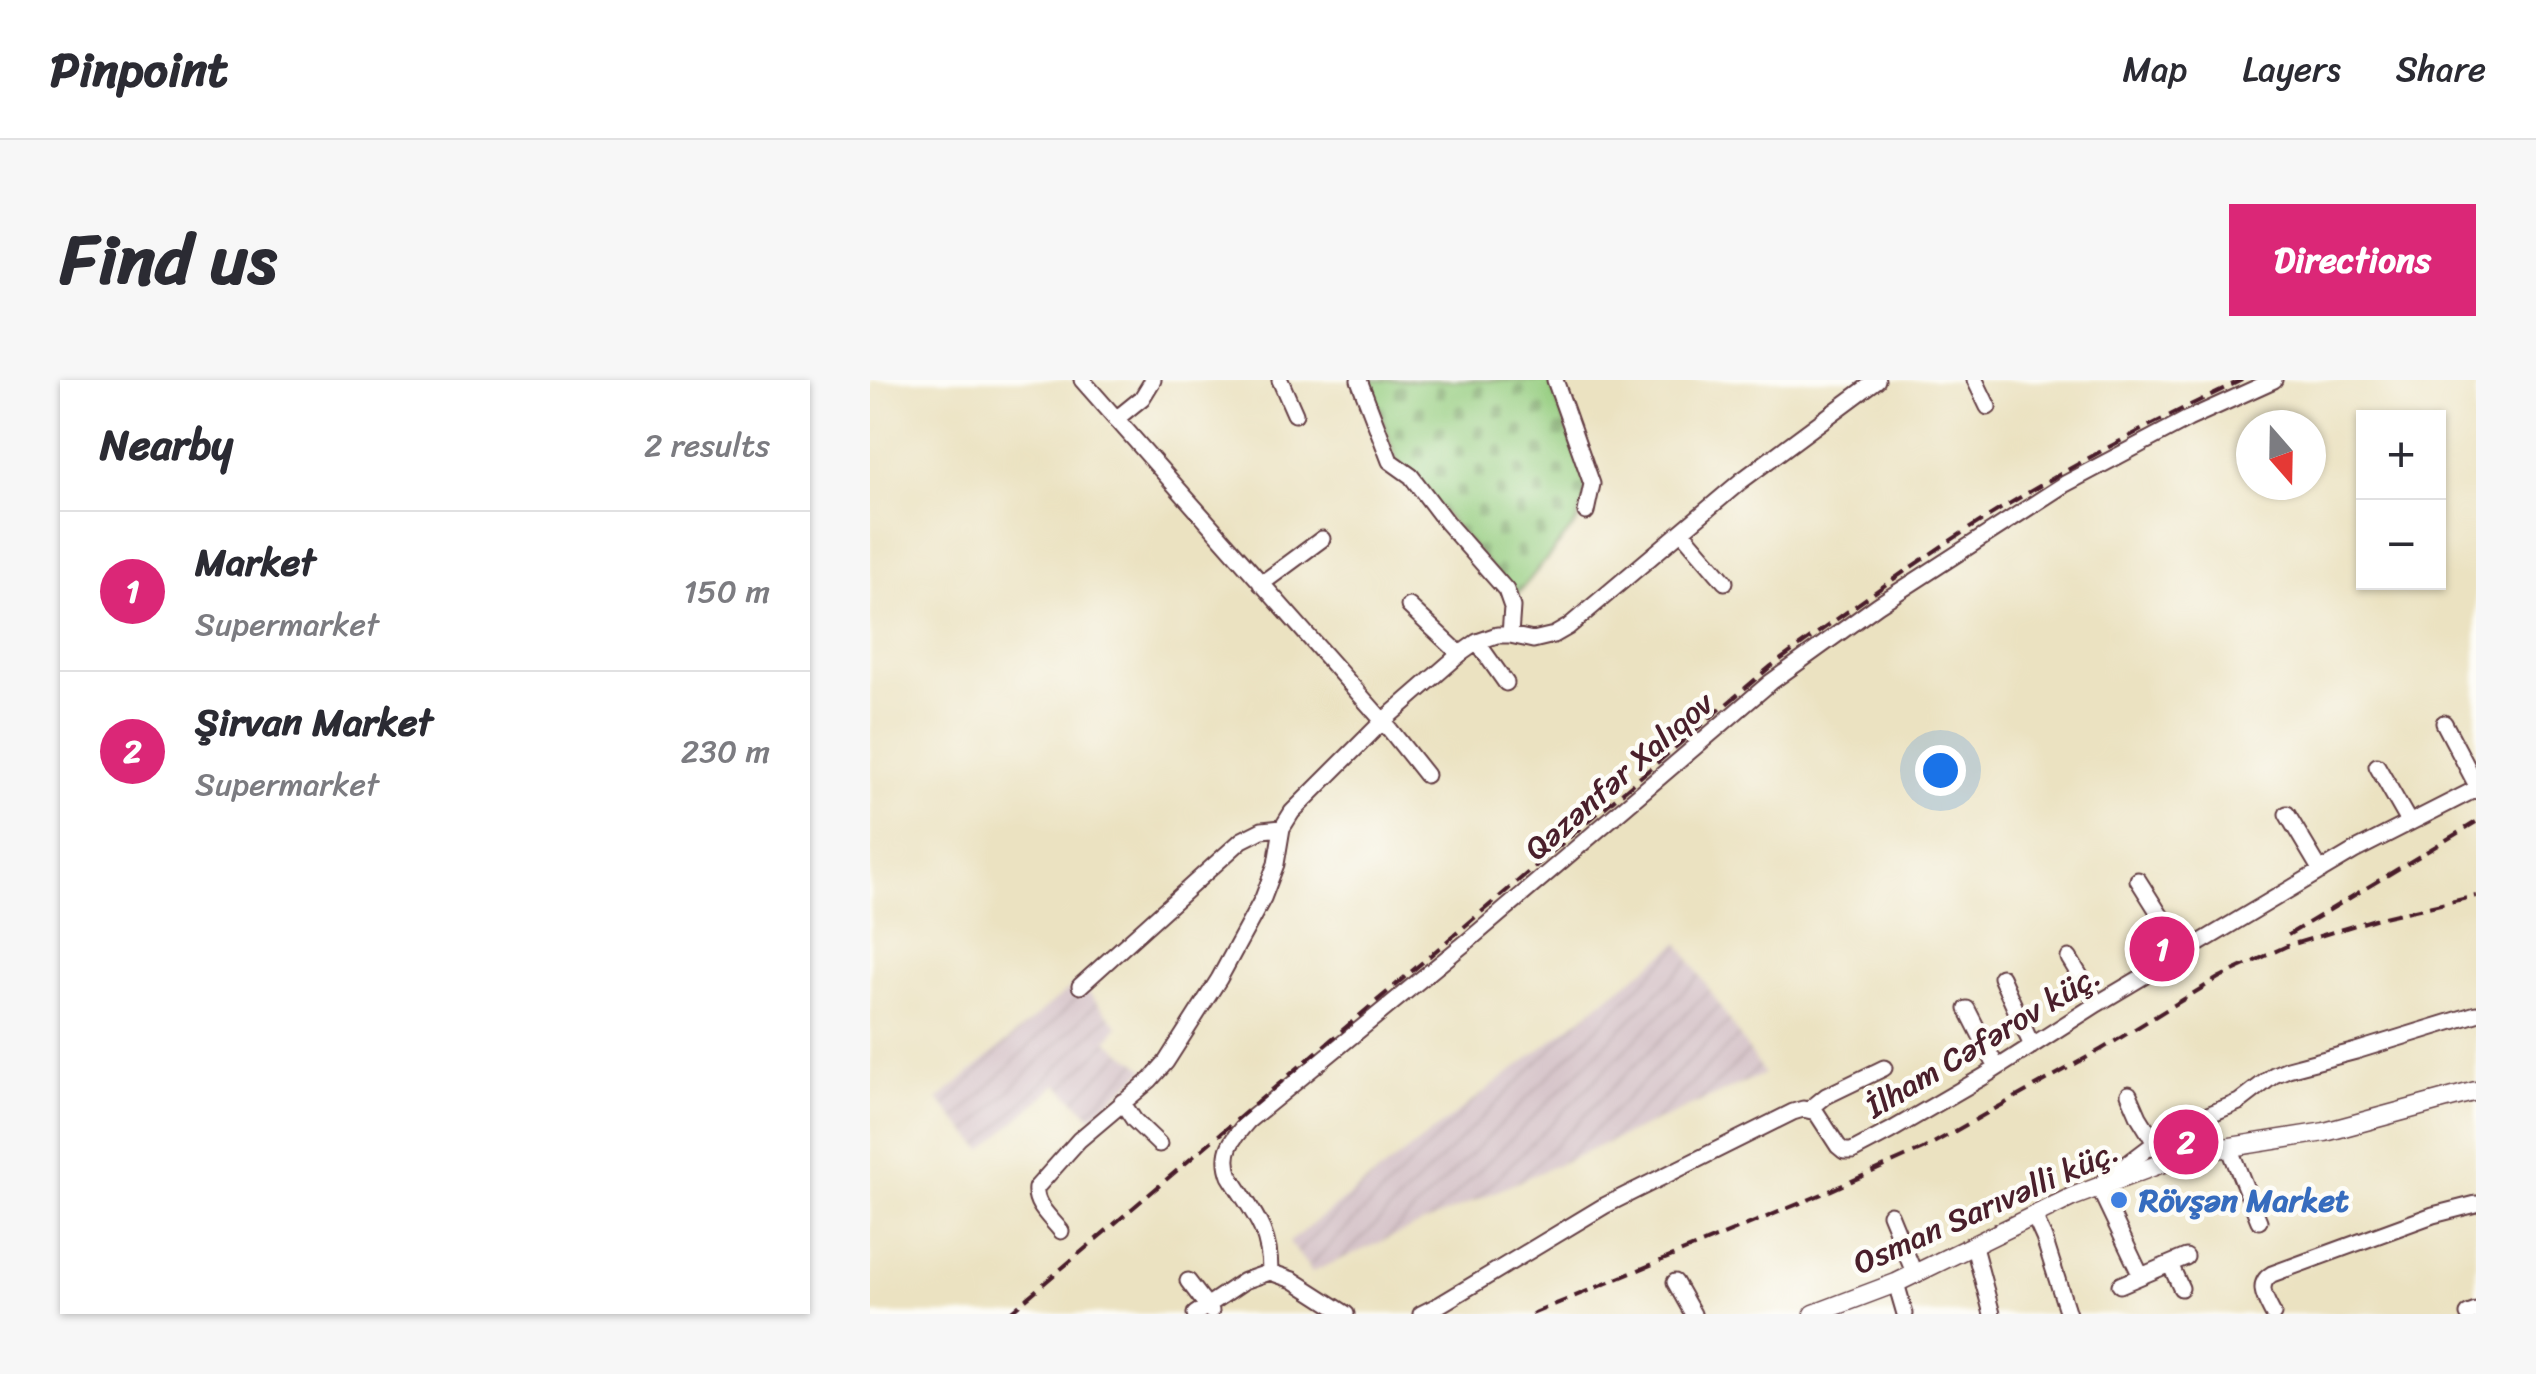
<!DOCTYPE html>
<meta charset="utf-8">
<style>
:root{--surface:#fff;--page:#f7f7f7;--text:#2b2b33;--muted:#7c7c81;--line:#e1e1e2;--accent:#db2777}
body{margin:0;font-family:Sriracha,sans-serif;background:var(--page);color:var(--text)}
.controls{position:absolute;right:30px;top:30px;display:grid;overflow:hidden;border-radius:0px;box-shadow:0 2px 8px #0004}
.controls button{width:90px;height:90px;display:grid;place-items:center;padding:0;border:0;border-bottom:2px solid var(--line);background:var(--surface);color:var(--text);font:50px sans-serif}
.compass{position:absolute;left:1366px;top:30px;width:90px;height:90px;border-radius:50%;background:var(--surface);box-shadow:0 2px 8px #0004;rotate:160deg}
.you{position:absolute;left:1070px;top:390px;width:35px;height:35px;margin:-25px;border:8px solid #fff;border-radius:50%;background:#1a73e8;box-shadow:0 0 0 15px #1a73e833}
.badge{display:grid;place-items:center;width:65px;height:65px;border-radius:50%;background:var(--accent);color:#fff;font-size:32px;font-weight:700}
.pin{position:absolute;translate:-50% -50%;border:5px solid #fff;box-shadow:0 2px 10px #0006}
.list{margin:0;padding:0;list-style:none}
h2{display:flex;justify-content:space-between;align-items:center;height:130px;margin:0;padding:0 40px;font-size:42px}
h2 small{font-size:32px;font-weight:400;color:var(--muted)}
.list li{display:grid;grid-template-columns:65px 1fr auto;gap:30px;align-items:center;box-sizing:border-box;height:160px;padding:0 40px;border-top:2px solid var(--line)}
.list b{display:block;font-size:38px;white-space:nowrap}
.list p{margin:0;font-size:32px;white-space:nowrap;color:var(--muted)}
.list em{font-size:32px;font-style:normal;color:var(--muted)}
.map{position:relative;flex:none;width:1606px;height:934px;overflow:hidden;border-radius:0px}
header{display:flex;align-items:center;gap:60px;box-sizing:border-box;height:140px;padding:0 50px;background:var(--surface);border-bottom:2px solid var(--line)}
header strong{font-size:48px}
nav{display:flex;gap:55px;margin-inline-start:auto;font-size:35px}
.intro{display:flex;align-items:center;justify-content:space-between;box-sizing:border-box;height:240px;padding:0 60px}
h1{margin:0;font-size:70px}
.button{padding:25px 45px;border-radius:0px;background:var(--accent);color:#fff;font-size:35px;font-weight:700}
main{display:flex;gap:60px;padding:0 60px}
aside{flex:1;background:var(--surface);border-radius:0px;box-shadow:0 2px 8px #0004}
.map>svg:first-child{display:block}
.industrial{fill:url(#industrial-furrows)}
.cemetery{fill:url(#cemetery-stones);stroke:#707656;stroke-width:2.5}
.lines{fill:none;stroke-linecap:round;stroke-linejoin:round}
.minor-casing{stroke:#623c42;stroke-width:19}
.tertiary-casing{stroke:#623c42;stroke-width:21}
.minor{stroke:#fff;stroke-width:15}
.tertiary{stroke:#fff;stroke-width:18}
.rail{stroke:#4a1f2b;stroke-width:4;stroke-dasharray:15 8;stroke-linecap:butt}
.shop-dot{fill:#3f7fe0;stroke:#fdfcf7;stroke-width:4}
.labels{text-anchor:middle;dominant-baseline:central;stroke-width:9;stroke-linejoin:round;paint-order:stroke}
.street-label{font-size:32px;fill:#4a1f2b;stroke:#fdfcf7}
.shop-label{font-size:32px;font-weight:bold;fill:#366cbe;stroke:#fdfcf7;text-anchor:start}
</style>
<header>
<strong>Pinpoint</strong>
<nav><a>Map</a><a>Layers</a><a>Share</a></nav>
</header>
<div class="intro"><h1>Find us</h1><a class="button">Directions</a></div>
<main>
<aside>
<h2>Nearby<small>2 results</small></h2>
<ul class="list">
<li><span class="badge">1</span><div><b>Market</b><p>Supermarket</p></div><em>150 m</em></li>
<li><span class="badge">2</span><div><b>Şirvan Market</b><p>Supermarket</p></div><em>230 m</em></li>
</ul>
</aside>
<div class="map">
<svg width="1606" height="934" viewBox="0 0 1606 934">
<defs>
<pattern id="industrial-furrows" width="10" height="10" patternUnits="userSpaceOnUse" patternTransform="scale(2.5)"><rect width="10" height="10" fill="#d2bec4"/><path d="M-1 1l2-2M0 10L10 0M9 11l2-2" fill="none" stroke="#b6a3a9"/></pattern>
<pattern id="cemetery-stones" width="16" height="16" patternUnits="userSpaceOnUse" patternTransform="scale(2.5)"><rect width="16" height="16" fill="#95cd80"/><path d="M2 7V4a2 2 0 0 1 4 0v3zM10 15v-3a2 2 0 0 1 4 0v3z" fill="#7ca669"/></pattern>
</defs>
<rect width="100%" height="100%" fill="#fdfcf7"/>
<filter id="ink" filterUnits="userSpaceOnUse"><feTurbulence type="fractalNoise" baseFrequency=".01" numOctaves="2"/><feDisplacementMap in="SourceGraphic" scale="20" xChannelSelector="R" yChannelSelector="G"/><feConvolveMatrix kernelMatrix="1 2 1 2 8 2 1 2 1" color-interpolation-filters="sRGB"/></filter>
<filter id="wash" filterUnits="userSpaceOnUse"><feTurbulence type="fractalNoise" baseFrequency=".0048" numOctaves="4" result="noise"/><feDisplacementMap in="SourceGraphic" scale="40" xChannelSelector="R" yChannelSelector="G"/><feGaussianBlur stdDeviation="2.25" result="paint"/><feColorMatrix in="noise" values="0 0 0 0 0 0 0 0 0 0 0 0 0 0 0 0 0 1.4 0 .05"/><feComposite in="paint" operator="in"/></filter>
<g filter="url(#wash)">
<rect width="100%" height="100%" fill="#ebe2c1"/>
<path class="industrial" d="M809,563L894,694L442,892L419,862Z
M208,601L248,646L237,661L276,689L222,737L187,704L113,770L68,720Z"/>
<path class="cemetery" d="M499,0H680L718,109L707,142L646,216L526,79Z"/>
</g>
<g filter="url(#ink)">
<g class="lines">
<g class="minor-casing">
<path id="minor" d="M212,0L513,341L556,395
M410,0L425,34
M489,0L520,81L541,96L576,142L636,210L642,227L640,255
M685,0L722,104L716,132
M1105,0L1118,27
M246,39L272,18L283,0
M812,152L855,202
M391,204L452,159
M539,226L590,274
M607,262L636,303
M1574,343L1606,404
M1507,386L1539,442
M1417,434L1451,491
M1268,500L1314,573
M1199,578L1227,624
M1131,597L1162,666
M210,606L372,460L392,450L412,448
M1097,629L1127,688
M1259,714L1269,737L1290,771
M252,722L264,740L289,764
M940,729L956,716L1014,688
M1359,767L1389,841
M1020,834L1045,895
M1164,836L1174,858L1198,934
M191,851C181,838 164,825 166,808L209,760L280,700L296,682L349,599L393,518L406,484L412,448L422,432L513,341L590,274L607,262L627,255H640L663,260L684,255L698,247L871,101L1007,0
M1104,867L1122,934
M1300,884L1311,908
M400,892C400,848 382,832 360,796C351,772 362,759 378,741L599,560L901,302L1008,225L1195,104L1318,39L1404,0
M400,892L423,900L476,934
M1271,896L1228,806L1285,763L1316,744L1369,722L1404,695L1418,689L1486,671L1606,634
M318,901L341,931
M805,902L823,934
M1026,903L1035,934
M1250,905L1316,877
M325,934L374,901L400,892
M551,934L571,924L734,826L923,732L933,729L946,732L968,766L974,771H982L1020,751L1113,697L1227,624L1484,471L1606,409
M1403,934C1396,920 1385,904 1402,894L1563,835L1606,824
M1598,934L1606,931"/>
</g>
<g class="tertiary-casing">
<path id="tertiary" d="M944,934L1026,903L1202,817L1290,784L1335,771L1455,752L1606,711"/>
</g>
<use href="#minor" class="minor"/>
<use href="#tertiary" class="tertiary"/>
<path class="rail" d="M1418,555L1606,442
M138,934L900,287C983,228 1066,166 1154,115C1225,73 1298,35 1372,0
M662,934L957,812L1053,769L1232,669L1350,597L1417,566L1505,539L1606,516"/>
</g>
</g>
<circle class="shop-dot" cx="1249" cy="820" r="10"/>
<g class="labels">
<g class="street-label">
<text transform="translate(749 396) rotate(-41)">Qəzənfər Xalıqov</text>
<text transform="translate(1113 661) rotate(-31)">İlham Cəfərov küç.</text>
<text transform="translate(1116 827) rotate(-24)">Osman Sarıvəlli küç.</text>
</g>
<g class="shop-label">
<text x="1269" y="820">Rövşən Market</text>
</g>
</g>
</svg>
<div class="controls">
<button>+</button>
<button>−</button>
</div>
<svg class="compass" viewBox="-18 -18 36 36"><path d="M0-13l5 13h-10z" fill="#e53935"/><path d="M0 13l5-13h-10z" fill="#7c7c81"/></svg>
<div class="you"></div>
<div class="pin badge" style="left:1292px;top:569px">1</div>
<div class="pin badge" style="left:1316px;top:762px">2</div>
</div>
</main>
